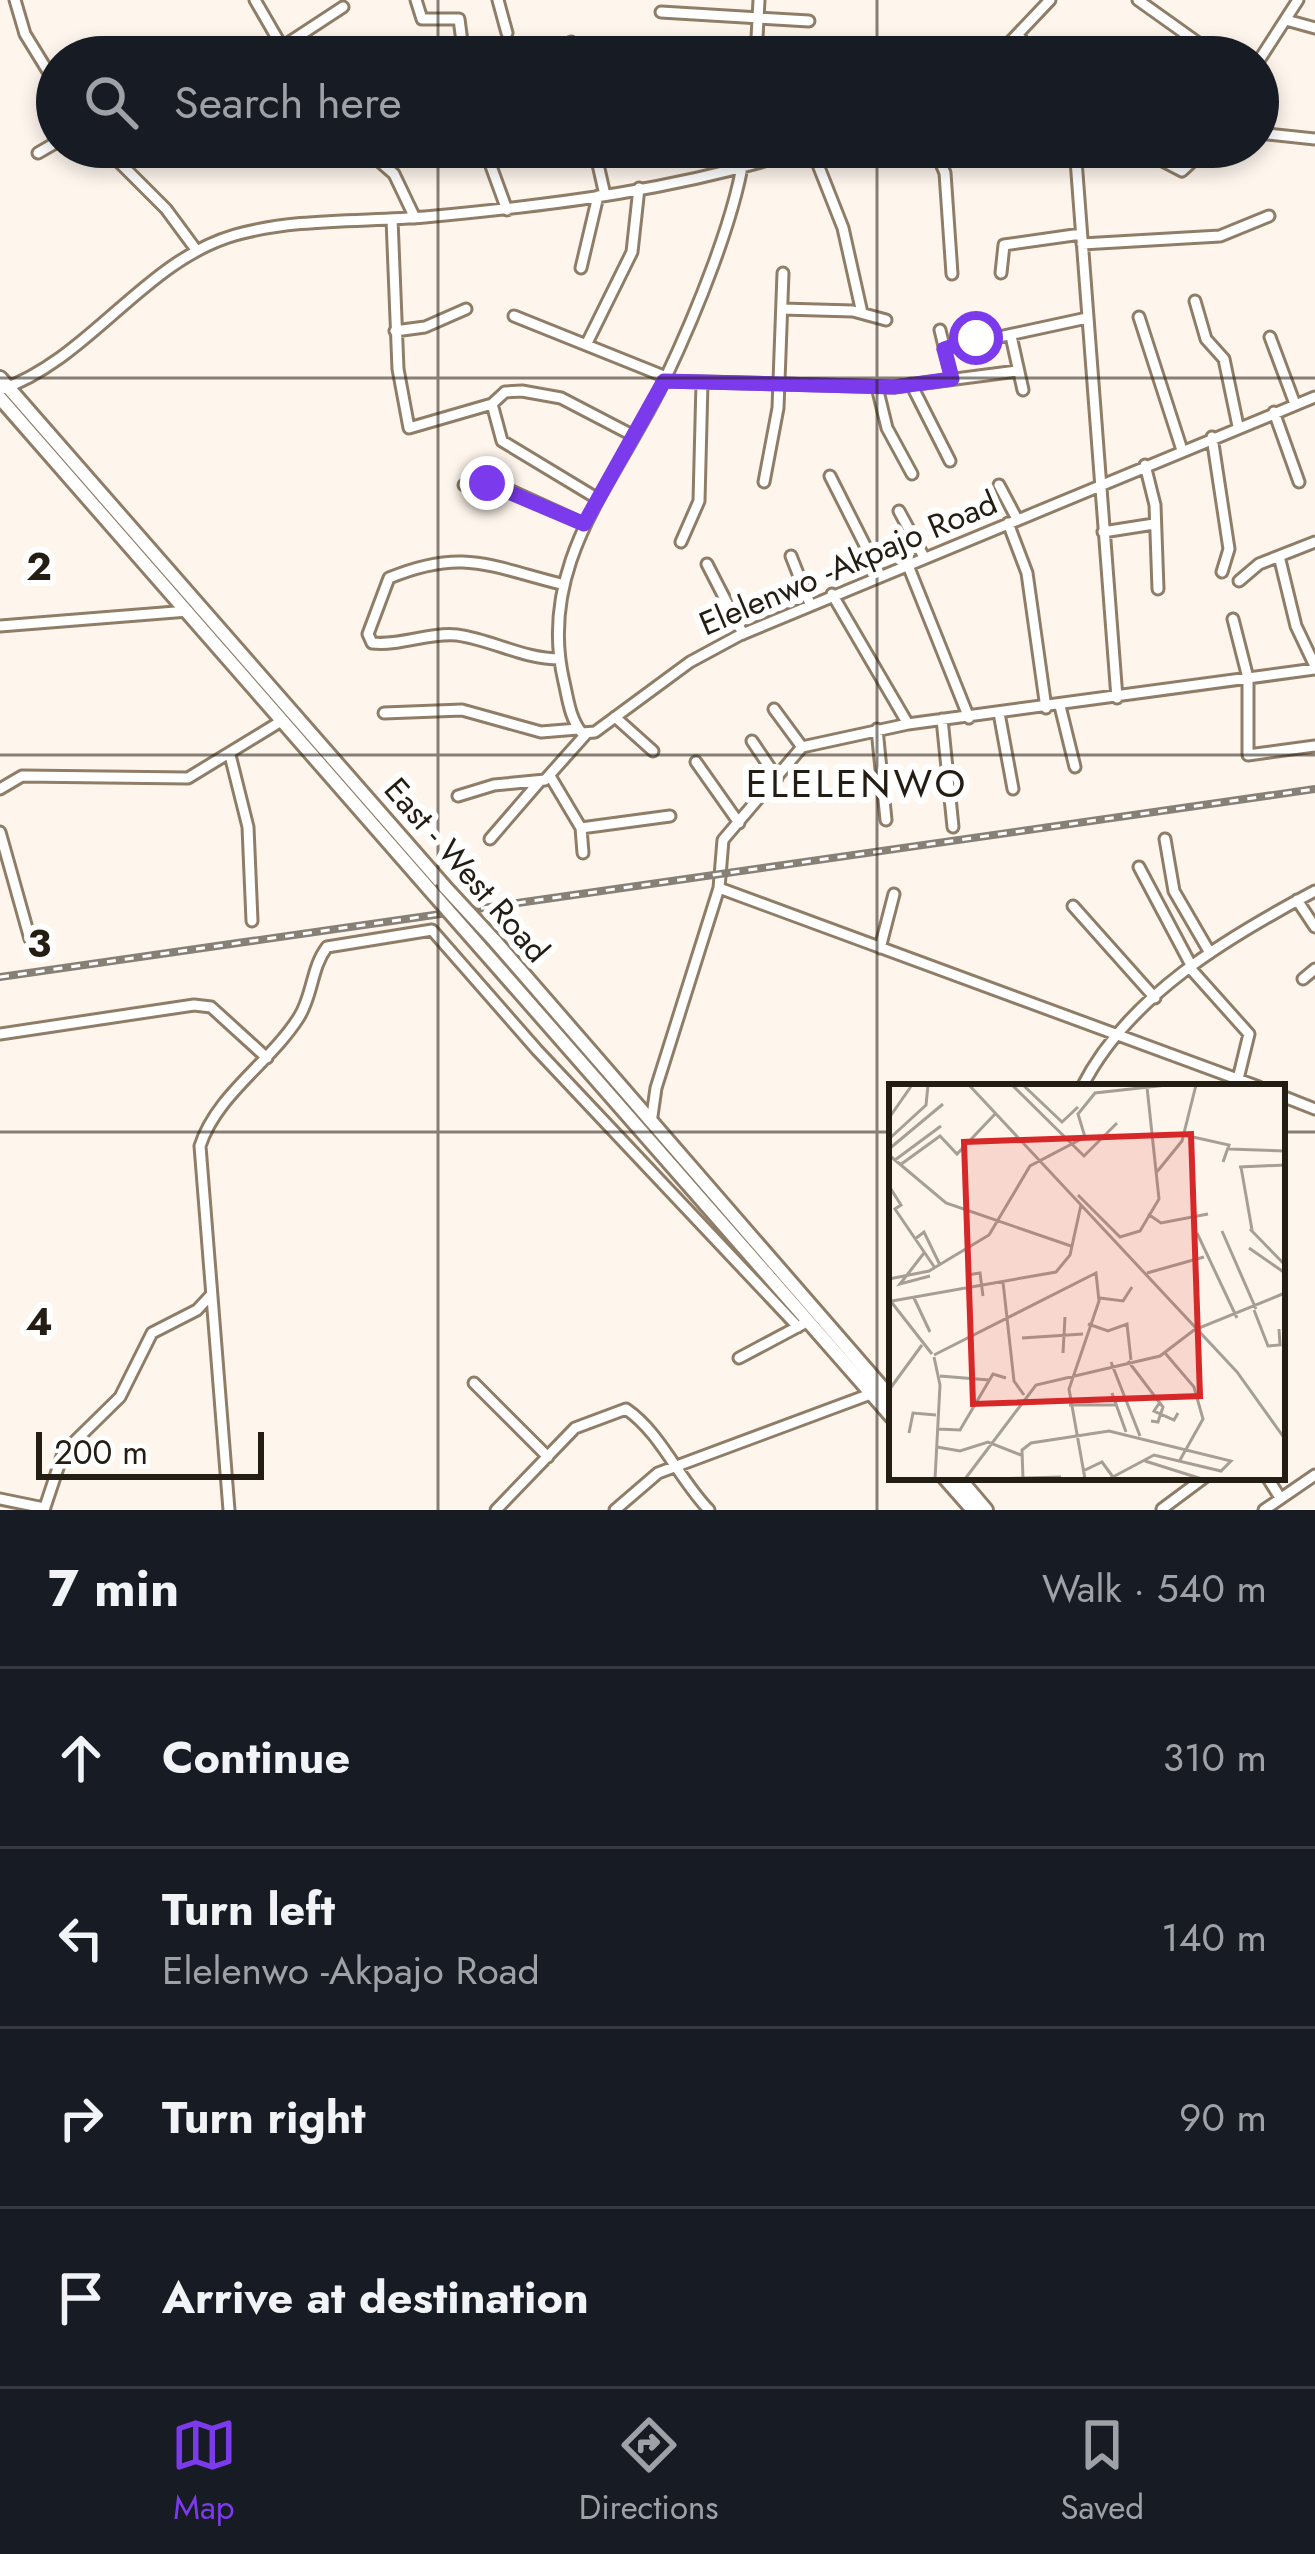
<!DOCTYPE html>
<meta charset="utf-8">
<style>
:root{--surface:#171b24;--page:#20242c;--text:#f1f3f6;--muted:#9ea1a6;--line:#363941;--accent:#7c3aed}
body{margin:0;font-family:Jost,sans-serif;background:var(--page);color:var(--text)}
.scale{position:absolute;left:36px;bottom:30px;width:228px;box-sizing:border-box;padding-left:12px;border:6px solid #241d14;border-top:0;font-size:33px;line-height:42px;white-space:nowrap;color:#241d14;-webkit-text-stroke:9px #fff;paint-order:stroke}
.stop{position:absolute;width:36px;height:36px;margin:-27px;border:9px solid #7c3aed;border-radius:50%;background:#fff}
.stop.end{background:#7c3aed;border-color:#fff;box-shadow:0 3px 12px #0008}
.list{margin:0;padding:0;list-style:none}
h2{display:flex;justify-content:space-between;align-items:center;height:156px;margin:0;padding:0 48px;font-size:51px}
h2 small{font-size:39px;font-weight:400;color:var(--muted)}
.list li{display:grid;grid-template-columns:78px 1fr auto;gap:36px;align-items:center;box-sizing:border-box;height:180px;padding:0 48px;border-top:3px solid var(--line)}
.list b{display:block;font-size:45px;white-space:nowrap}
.list p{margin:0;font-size:39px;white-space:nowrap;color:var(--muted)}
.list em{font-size:39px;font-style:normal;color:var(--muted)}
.icon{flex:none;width:66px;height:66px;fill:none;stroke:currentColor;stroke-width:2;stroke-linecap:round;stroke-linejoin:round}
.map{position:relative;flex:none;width:1315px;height:1510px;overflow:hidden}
.search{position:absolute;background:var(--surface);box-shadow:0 6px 18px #0003;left:36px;right:36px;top:36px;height:132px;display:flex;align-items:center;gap:30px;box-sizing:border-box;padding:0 42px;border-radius:66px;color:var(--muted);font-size:45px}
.sheet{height:876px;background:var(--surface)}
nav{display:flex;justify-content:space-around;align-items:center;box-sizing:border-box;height:168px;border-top:3px solid var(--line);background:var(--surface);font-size:33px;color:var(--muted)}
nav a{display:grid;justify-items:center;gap:6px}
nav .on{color:var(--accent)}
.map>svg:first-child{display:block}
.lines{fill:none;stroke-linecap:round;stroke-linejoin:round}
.minor-casing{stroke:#8f7d67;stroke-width:15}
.major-casing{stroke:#8f7d67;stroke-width:18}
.minor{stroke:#fff;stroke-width:9}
.major{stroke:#fff;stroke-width:12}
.rail-casing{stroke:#878077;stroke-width:8}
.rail{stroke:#fff;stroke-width:3;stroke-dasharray:9;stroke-linecap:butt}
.major-bridge-casing{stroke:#8f7d67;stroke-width:18;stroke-linecap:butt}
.major-bridge{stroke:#fff;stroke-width:12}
.route{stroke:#7c3aed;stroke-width:15}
.grid{fill:none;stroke:#241d14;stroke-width:3;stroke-opacity:0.55}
.labels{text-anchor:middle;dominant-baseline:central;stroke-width:12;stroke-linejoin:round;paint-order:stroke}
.street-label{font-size:33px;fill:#241d14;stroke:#fff}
.quarter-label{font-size:39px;letter-spacing:3px;fill:#241d14;stroke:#fff}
.inset-road{fill:none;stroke:#a79f96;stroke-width:3}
.view{fill:#d62828;fill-opacity:0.15;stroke:#d62828;stroke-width:6}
.inset-edge{fill:none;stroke:#241d14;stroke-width:6}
.grid-label{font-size:39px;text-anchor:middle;font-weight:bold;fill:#241d14;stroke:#fff;stroke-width:12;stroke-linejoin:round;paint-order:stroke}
</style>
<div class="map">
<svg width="1315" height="1510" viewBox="0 0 1315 1510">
<rect width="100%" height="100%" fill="#fef6ed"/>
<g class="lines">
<g class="minor-casing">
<path id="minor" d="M15,0L25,34L57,86
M255,0L288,57
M416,0L422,19H459L464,57
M498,0L507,33
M1138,0L1218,57
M661,12L809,21
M1286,20L1315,28
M1019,36L1035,57
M571,42L574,57
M906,44L910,57
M282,47L343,7
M756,57L759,0
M996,57L1050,0
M1258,62L1298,0
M1258,133L1315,139
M104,147L166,209L197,251
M363,147L394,174L415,218
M484,147L507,210
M594,147L605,195
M745,147C738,213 694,318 665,379C617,480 536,563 564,682C568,699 570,719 582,733L595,732L690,662L740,635L1315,397
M811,147L843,228L862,313
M934,147L945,173L952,274
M1075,147L1117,698
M1136,147L1182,171L1208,147
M38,153L57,142
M392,219L398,369L409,428L492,404L505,392L522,391L561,398L634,436
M1082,244L1220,236L1269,216
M581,268L598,196
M1001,273L1004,245L1081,234
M1195,301L1206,339L1224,359L1238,426
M782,309L853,311L886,320
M514,316L666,377
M1139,317L1182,450
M940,330L952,379
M395,331L425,327L466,309
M1011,336L1023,390
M1270,337L1295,404
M587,343L632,252L639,188
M944,349L1087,318
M664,381L894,387L1017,371
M911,384L950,461
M877,387L887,428L912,474
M0,390C89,360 144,261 235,235C296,218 362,222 425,217C554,205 686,189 809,147
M492,404L502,441L598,499
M1274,412L1299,482
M1212,437L1229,549L1222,572
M1145,465L1155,505L1158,589
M830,476L880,575
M764,482L778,408L783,273
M464,485H498L584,524
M999,485L1017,519
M899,511L924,557
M1008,523L1027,573L1046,708
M1103,532L1154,524
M681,542L699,501L702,383
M791,556L810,604
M1279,556L1296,626L1315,666
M907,563L969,718
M707,564L743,634
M1239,581L1259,564L1315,542
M832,594L908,724
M1233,619L1248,678V755L1315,746
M0,626L188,611
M560,659C523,659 493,640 457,635C429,632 402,646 372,643L368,634L389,578C462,548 489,566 561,584
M1060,706L1075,767
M774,709L802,747
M384,713L462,710L541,732L578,729
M999,713L1013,789
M615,717L653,751
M942,719L953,827
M877,729L886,820
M752,741L777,778
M230,755L248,827L252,921
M696,762L739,823
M550,776L581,828L583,853
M0,789L22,776L188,778L283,720
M458,796L494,785L545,780L586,734
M581,828L670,816
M0,832L30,939
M490,839L540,781
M1165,839L1174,891L1210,953
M1139,867L1192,967
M719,888L1259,1087
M1297,900L1315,927
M1073,906L1155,998
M880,948L894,894
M1190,968L1249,1034L1238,1079
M1303,979L1315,969
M0,1034L194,1005L211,1007L267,1058
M1082,1087C1128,996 1228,937 1315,891
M1282,1096L1315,1109
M651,1123L656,1088L719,888L723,840L802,747L908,724L1315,669
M739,1358L803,1324
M474,1383L548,1457
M1267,1477L1279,1496
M0,1499L44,1508
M1162,1509L1205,1477
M44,1510L63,1453L120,1397L152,1333L197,1310L210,1296
M229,1510L200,1146C217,1094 270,1063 299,1017C313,995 311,968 327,947L432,930L537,1050L798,1327
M496,1510L575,1428L626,1409C661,1433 678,1478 709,1510
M615,1510L658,1473L892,1386
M1264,1510L1315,1475"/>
</g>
<g class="major-casing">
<path id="major" d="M0,378L444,886
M0,398L430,890
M494,940L892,1399
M480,947L892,1417
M944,1477L973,1510
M958,1477L986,1510"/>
</g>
<use href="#minor" class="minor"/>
<use href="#major" class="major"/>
<g class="rail-casing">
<path id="rail" d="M0,977L1315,789"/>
</g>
<use href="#rail" class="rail"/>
<g class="major-bridge-casing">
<path id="major-bridge" d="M444,886L494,940
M430,890L480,947"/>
</g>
<use href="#major-bridge" class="major-bridge"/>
</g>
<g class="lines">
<path class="route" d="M487,483L584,524L664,381L894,387L952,379L944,349L976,338"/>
</g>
<path class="grid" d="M438,0V57M877,0V57M438,147V1510M877,147V1510M0,378H1315M0,755H1315M0,1132H892M1282,1132H1315"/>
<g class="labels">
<g class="street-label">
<text transform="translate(848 563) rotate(-23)">Elelenwo -Akpajo Road</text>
<text transform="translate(467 870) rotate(49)">East - West Road</text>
</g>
<g class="quarter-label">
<text x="857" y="783">ELELENWO</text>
</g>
</g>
<g transform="translate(889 1084)">
<rect width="396" height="396" fill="#fef6ed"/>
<path class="inset-road" d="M80,1L348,288L396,355M123,1L195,72L228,39M134,1L173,38L189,23M0,34L23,1M295,51L340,61L334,78M0,55L37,21L39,1M0,65L54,20M340,65L396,67M0,71L57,119L182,162M6,76L52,42M11,81L51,52L68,70L106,30M350,83L396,81M352,83L363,146M267,89L293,57L307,1M0,102L12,121L6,125L46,184M189,111L231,153L251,147L270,115L258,3M259,130L272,139L319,130M361,145L396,181M333,147L367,225M308,149L348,234M26,155L35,148L51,181M360,164L396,189M35,169L11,200L41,192M258,189L315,173M78,191L91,189L94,212M0,195L40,187L100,151L141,82L196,53L189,30L206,9L278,1M114,198L125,297L135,311M25,214L41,248M211,214L234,217L243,203M0,215L43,270M3,217L167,188L181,171L192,121M365,226L379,262L391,261L390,245M199,240L219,247L238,240L242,276M133,254L194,250M174,269L176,233M276,269L305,303L314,335L291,376M45,271L207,189L210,217L180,305L196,395M45,273L51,301L46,395M239,277L274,323L269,338L262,337M222,278L251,352M51,292L100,296M0,306L33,261M223,309L237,348M271,318L265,327L285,336L289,329M180,321H227M49,345L71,346L104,290L117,294M20,349L24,329L47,331M48,363L71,367L99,358L132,371M256,377L313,395M194,387L213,378L224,393M76,395L147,301L271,272L305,246L396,209M101,395L172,393M134,395L133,366L142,359L220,347L342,377L332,387L265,371L220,395"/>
<path class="view" d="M302,50L311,312L84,320L75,58Z"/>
<rect width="396" height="396" class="inset-edge"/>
</g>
<g class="grid-label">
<text x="39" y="580">2</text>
<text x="39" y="957">3</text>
<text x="39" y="1335">4</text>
</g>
</svg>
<div class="scale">200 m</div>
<div class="stop" style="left:976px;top:338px"></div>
<div class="stop end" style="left:487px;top:483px"></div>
<div class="search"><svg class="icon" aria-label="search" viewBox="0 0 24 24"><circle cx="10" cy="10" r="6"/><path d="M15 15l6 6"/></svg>Search here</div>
</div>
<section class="sheet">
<h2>7 min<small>Walk · 540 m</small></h2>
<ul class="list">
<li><svg class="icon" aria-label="ahead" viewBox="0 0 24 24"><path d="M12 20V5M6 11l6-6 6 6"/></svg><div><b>Continue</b></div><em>310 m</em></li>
<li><svg class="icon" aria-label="left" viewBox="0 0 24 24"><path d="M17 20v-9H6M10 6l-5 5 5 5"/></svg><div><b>Turn left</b><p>Elelenwo -Akpajo Road</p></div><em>140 m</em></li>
<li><svg class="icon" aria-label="right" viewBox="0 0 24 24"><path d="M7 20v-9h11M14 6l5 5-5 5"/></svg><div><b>Turn right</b></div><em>90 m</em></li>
<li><svg class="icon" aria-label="arrive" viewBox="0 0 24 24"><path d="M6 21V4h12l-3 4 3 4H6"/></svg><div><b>Arrive at destination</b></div></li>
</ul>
</section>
<nav>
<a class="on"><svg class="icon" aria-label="map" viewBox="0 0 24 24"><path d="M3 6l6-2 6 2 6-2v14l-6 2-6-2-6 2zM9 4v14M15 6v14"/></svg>Map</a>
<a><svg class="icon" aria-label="directions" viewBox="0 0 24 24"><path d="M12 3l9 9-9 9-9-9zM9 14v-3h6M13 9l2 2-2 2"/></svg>Directions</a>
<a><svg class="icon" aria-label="saved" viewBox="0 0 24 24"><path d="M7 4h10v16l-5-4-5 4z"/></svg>Saved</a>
</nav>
